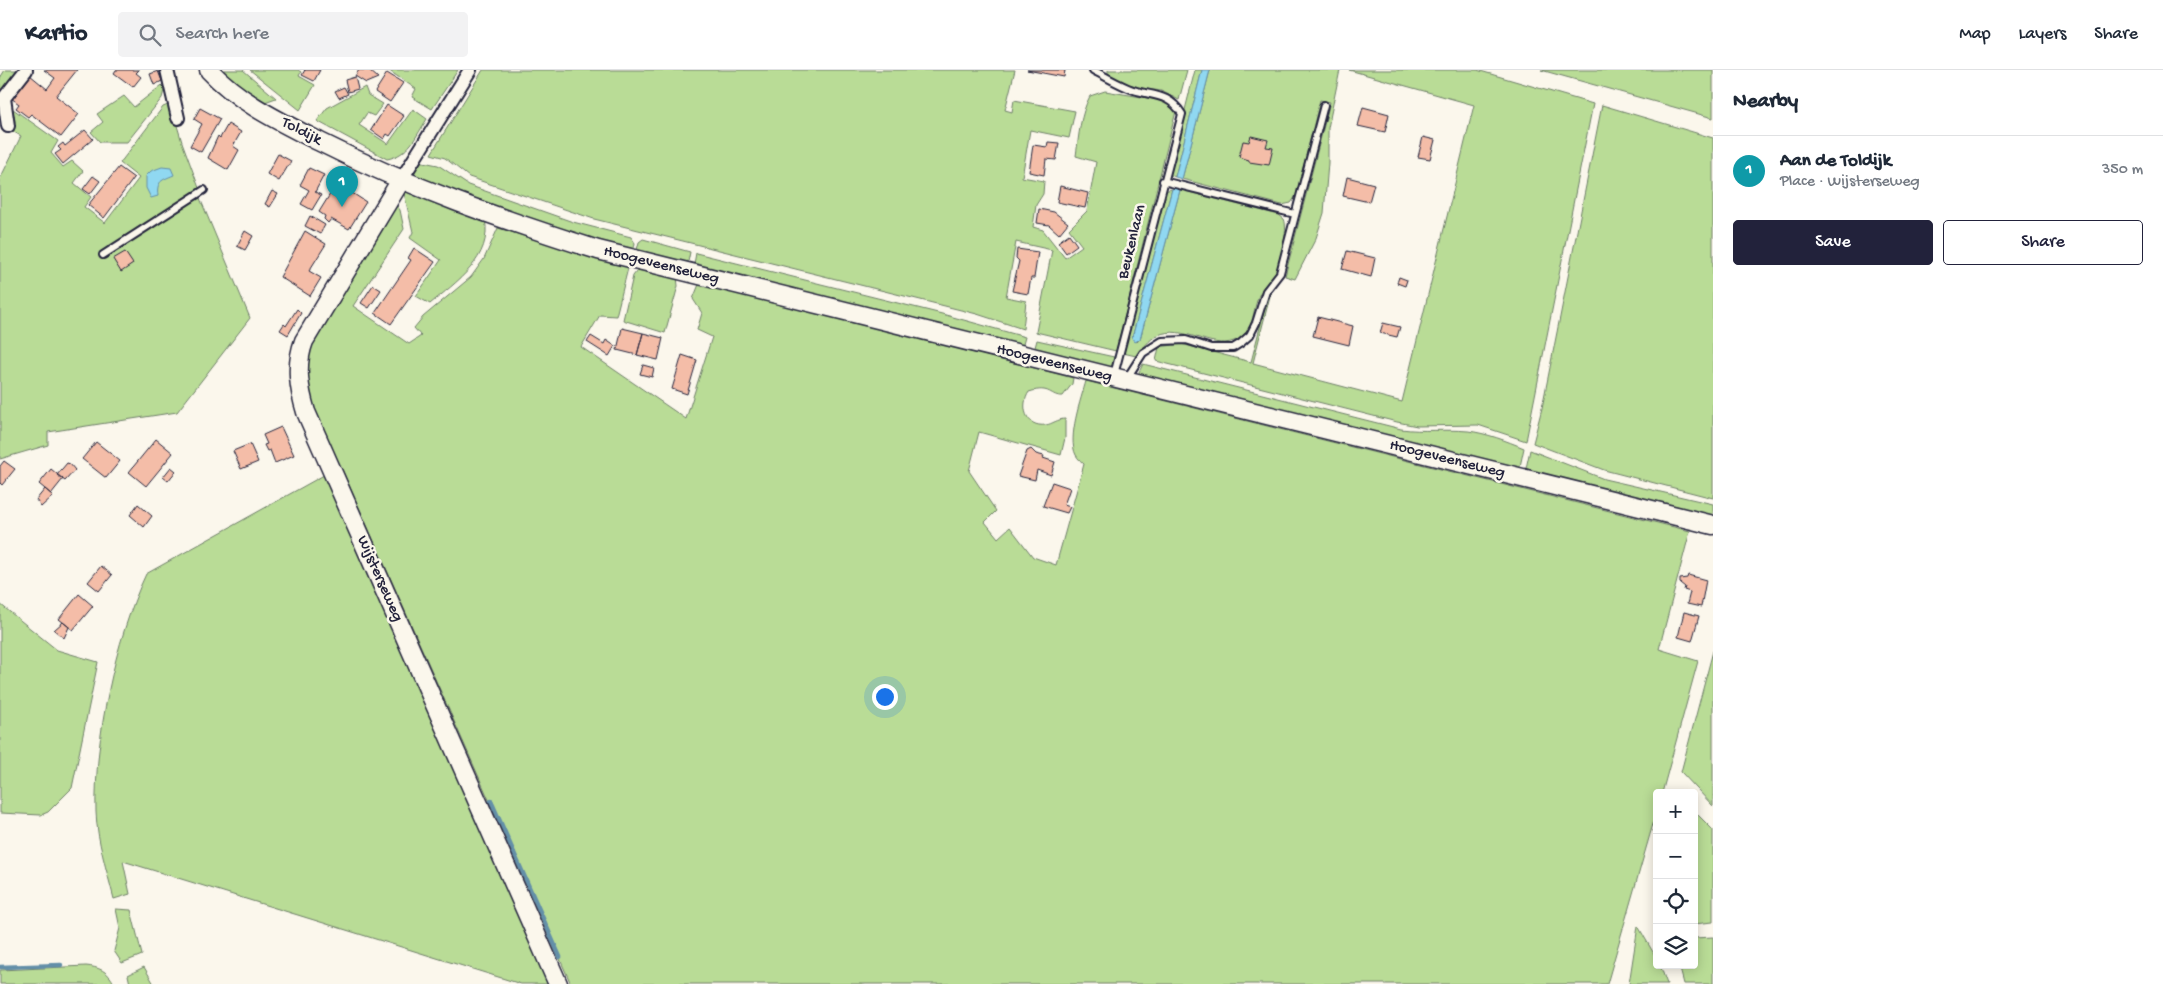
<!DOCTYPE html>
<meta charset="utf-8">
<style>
:root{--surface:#fff;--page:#f2f2f3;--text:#1f2937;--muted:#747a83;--line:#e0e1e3;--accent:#22223b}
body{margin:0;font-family:"Gochi Hand",sans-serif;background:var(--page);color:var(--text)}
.controls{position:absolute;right:15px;bottom:15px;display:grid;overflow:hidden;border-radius:5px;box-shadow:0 2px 12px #0003}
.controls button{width:45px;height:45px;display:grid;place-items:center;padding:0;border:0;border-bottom:1px solid var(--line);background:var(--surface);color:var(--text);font:25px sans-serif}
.you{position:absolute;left:884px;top:626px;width:18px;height:18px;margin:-12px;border:4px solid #fff;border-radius:50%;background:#1a73e8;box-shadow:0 0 0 8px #1a73e833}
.badge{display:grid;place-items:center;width:32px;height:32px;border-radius:50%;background:var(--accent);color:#fff;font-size:16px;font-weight:700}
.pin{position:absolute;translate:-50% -41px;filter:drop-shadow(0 1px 2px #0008)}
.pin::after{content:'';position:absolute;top:26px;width:18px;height:15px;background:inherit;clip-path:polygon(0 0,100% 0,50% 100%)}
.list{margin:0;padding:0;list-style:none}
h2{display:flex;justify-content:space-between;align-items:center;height:65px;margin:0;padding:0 20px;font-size:21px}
h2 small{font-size:16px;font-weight:400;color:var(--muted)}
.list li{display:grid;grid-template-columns:32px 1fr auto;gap:15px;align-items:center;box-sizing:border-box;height:70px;padding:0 20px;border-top:1px solid var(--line)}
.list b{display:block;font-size:19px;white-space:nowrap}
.list p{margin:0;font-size:16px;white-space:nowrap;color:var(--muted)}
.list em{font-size:16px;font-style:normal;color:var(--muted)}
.actions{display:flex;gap:10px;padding:15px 20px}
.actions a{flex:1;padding:11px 0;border:1px solid var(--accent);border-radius:5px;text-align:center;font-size:18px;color:var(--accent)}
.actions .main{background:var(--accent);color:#fff}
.icon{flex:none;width:28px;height:28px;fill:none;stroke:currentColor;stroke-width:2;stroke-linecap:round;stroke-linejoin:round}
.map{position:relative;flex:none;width:1713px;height:914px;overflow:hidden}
header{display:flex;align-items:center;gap:30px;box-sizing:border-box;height:70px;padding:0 25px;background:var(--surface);border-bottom:1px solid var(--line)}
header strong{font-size:24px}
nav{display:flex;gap:28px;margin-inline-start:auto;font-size:18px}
.search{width:350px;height:45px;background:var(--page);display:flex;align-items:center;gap:12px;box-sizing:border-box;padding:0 18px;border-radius:5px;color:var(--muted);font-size:19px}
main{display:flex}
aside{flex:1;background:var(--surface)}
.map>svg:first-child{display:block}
.green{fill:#b9dc96;stroke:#6e7f68}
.water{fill:#90d8f1;stroke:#648fa8}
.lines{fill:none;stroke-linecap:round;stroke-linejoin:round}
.stream{stroke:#648fa8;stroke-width:4.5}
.building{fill:#f4bda8;stroke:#22223b}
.lane-casing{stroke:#22223b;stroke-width:10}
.street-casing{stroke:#22223b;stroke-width:16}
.secondary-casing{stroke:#22223b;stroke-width:21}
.lane{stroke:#fbf7ec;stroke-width:6}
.street{stroke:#fbf7ec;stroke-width:12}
.secondary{stroke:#fbf7ec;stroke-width:18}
.labels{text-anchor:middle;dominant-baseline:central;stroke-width:5;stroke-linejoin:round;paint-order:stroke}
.street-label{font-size:16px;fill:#22223b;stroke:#fbf7ec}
</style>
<header>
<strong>Kartio</strong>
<div class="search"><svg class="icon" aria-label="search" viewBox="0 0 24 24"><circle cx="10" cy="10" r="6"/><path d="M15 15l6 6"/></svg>Search here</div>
<nav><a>Map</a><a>Layers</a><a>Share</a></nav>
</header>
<main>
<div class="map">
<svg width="1713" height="914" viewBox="0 0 1713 914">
<rect width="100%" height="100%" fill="#fbf7ec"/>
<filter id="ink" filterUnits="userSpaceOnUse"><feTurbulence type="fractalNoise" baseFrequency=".02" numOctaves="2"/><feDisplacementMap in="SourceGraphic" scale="10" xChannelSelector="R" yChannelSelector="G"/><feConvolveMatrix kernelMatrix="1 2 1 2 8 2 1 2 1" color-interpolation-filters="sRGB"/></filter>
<g filter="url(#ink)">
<path class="green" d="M5,0H20L0,26V8Z
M218,0H243L276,28L262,33Z
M250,0H298L301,2L299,6L315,15L300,40Z
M388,0H458L432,39L412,27L416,19Z
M483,0H1015L1005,40L1012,42L1014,30L1075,41L1069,68L1030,60L1022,107L1044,111L1043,124L1036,135L1033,157L1043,160L1065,188L1082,176L1069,159L1087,141L1096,92L1076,86C1079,65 1080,45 1090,26L1105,21L1166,31L1176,41L1116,281L1036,262L1052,180L1016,172L1006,227L1026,231L1023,259L977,244L594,149L469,107L445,88L431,84Z
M1108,0H1187L1179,30L1161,21L1108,13Z
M1195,0H1202L1175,107L1169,104Z
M1210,0H1340L1328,58V93L1324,143L1316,168L1295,209L1285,206L1330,32L1320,30L1296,126L1291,133L1282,135L1182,109Z
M1349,0H1477L1593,34L1526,371L1478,355L1417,356L1397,352L1156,291L1159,277L1181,274L1251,292L1266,234L1271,222L1253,293L1402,332L1474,35Z
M1541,0H1713V48Z
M166,12L162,28L127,72H100L91,62L103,52L97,44L124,26L134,37Z
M365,17L368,25L383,34L374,46L367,43L359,55L388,74L413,39L427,49C416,66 409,85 387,89L317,51L327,38Z
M168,35L171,36L182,72L199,118L197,121L250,248L177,342L48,362V375L0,389V109L21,66L12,61L15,52L13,39L58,71L51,83L63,97L72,91L83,101L74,113L91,127L84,137L105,153L139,108L120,93L163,37Z
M1602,35L1713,68V428L1604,400L1533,373L1542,338Z
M418,91L438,95L468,115L573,152L631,167L635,173L633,183L561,163L415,107L414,99Z
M1172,119L1132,268L1137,272L1140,269L1180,120L1279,145L1284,149C1289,159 1280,195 1274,205C1270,211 1263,216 1260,223C1251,241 1256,263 1234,271C1210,280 1184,254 1158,265C1149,269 1143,279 1136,286L1123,283L1164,121Z
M409,121L485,149C493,188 456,212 430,234L416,226L441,190L410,168L413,162L404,123Z
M395,133L400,140L404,159L353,236L409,274L421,266L414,258L423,247L471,207L484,189L498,158L585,185L627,193L628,198L616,246L600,245L581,277L686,349L712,267L697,260L702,243L693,229L700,212L1073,308L1072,314L1063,326C1050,327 1051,315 1029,322C1020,335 1025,358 1046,355C1052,354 1058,349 1065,349V368L1061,385L979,362L969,401L996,441L985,452L998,468L1010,457L1033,487L1056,495L1084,394C1082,392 1078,389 1076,385C1067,368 1081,329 1086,311L1690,461L1659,579L1698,591L1662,723H1657V740L1607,914H571L340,395L336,398L311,339L305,306L309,275Z
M643,169L690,182L688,192L682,195L636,184L639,172Z
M696,183L942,244L1025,267L1022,278L698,199L694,194Z
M640,197L677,206L678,216L665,263L623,250L633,206Z
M1037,270L1114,287L1111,300L1034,281Z
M1143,294L1401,359C1423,362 1445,359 1468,361C1486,363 1507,371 1524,378L1519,401L1142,308L1139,302Z
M1530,380L1604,409L1713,434V449L1525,403Z
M324,405L346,451L367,505L552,914H521L123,791L130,824L114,829C107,801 97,771 96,742C94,671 115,569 146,504Z
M0,534L57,580L98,592L72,718L48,742L41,745L0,743Z
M1713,581V736L1681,702Z
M1694,741L1713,760V852L1694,854Z
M116,839L131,840L142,885L122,893L114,881L120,858Z
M1638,856L1657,889V895H1660L1667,914H1629Z
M1713,867V914H1684L1679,895H1694V868Z
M86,896C98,897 109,901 114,914H0V900Z
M144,897L154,914H130L128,905Z"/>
<path class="water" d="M1202,0H1210L1182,109L1175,107Z
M162,97L171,98L174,105C162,110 156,111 158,126L151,128L146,118V106L151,101Z
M1174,118L1180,120L1140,269L1135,272L1132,268L1172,119Z"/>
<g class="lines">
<path class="stream" d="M491,731L560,887
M0,897L61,895"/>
</g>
<path class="building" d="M44,0H77L56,26L79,44L61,67L31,44L28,47L16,38L19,34L11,28L30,5L47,19L55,8Z
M116,0H139L136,3L141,7L133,17L114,3Z
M305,0H304H320L314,11L302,5Z
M359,0H369L378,8L366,13L355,6Z
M1027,0H1065L1064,7Z
M158,1L162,11L154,15L150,4Z
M387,3L403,13L390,32L375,22Z
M355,7L358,19L348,22L345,10Z
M344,17L348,24L339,28L335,21Z
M387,35L404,46L390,66L387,64L384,69L371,60Z
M1363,37L1389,44L1385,62L1358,56Z
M200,38L220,49L201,82L190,76L202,54L194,49Z
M228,54L241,62L233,76L239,80L228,100L208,88L218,66L220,68Z
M85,60L93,69L63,94L55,84L61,80L58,77L63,73L65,76Z
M1251,66L1268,70L1266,77L1273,78L1269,95L1249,92V90L1239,87L1243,71L1249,72Z
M1423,67L1435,70L1430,89L1418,87Z
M1048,72L1059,73L1056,90L1046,89L1044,105L1029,102L1033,75L1047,77Z
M278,84L291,91L279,111L267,104Z
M119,97L134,108L104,148L88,135Z
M309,98L324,105L315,122L321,125L312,140L301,134L309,120L300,115Z
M93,106L100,111L90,124L83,119Z
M1347,107L1374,114L1369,132L1343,126Z
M337,113L366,132L349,159L331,149L328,153L324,149L325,146L319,142Z
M1060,116L1088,123L1085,138L1057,132Z
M272,121L278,124L270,137L265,134Z
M1039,139L1054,142L1068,153L1059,164L1049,155L1037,153Z
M310,146L325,155L320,164L305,156Z
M245,161L253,166L245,180L237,176Z
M305,161L326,174L309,201L321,208L310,226L280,207Z
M1069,164L1077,175L1066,183L1058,172Z
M414,178L435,192L391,254L375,243L411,190L408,188Z
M1017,179L1038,182L1034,208H1031L1028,224L1012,221L1019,191L1016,188Z
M1347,181L1375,188L1371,207L1342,199Z
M125,182L133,194L121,202L113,189Z
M1399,207L1407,210L1405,216L1397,213Z
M373,215L381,220L369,238L361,233Z
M297,239L301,243L288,265L280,260L284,254L286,256Z
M1318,247L1353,256L1349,275L1313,266Z
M1383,253L1400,257L1397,267L1380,263Z
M622,258L643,263L637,285L617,280Z
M643,263L663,268L658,290L637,285Z
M591,266L604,274L606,270L615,276L609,286L587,272Z
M682,285L697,290L687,324L672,319Z
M643,295L654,298L652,307L640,304Z
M281,357L294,385L275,393L270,380L267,381L264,375L267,374L263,365Z
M156,369L173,383L146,416L129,402Z
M96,372L120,391L106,408L82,389Z
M250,374L258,392L241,399L233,381Z
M1031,379L1036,384L1044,386L1043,388L1055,392L1051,405L1037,400L1035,410L1018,406L1027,381Z
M4,391L15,399L2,415L0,413V396Z
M67,393L70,394L75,400L65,411L57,405Z
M171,397L176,401L168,411L163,407Z
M51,399L63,409L51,424L39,414Z
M1052,412L1070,418L1064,435L1070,437L1067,443L1043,436Z
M45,419L53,426L41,437L36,430Z
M138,434L152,446L144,457L130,445Z
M101,496L112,505L99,521L88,512Z
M1688,505L1706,510L1701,537L1687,534L1690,522L1684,520L1685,517L1680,513V509L1687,508Z
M79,524L93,536L73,560L59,549Z
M1684,542L1699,546L1692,571L1678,567Z
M63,552L69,557L64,568L54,560Z"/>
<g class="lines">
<g class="lane-casing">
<path id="lane" d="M1093,0C1104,6 1116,13 1128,18C1149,27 1168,21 1182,44L1114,305
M1163,111L1295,144
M103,185L204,120
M1127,308L1143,283L1162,271L1186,270L1211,278H1233L1241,273L1250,265L1256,253L1266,221L1280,203L1324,35"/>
</g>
<g class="street-casing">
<path id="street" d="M167,0L178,48
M8,56L4,28L26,0
M401,110L470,0"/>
</g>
<g class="secondary-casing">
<path id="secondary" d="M209,0C240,33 279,51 320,72C409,117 503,150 598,180L1713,455
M401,110L304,271C295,295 299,319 306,342L558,914"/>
</g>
<use href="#lane" class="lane"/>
<use href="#street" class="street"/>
<use href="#secondary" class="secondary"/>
</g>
</g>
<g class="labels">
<g class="street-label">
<text transform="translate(301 62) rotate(27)">Toldijk</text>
<text transform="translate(1133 172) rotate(-76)">Beukenlaan</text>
<text transform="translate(661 196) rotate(14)">Hoogeveenseweg</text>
<text transform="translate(1054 294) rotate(14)">Hoogeveenseweg</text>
<text transform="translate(1447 390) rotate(14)">Hoogeveenseweg</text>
<text transform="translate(379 509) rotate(66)">Wijsterseweg</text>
</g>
</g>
</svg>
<div class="controls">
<button>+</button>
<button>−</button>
<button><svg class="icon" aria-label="locate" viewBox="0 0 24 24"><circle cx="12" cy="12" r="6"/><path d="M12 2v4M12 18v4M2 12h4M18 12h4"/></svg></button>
<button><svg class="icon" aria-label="layers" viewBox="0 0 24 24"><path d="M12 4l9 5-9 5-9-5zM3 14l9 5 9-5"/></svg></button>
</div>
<div class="you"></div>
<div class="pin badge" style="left:342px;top:137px;background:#0f9aa8">1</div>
</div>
<aside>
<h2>Nearby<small></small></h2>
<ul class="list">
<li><span class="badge" style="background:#0f9aa8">1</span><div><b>Aan de Toldijk</b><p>Place · Wijsterseweg</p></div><em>350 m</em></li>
</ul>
<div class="actions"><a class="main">Save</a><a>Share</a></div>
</aside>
</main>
